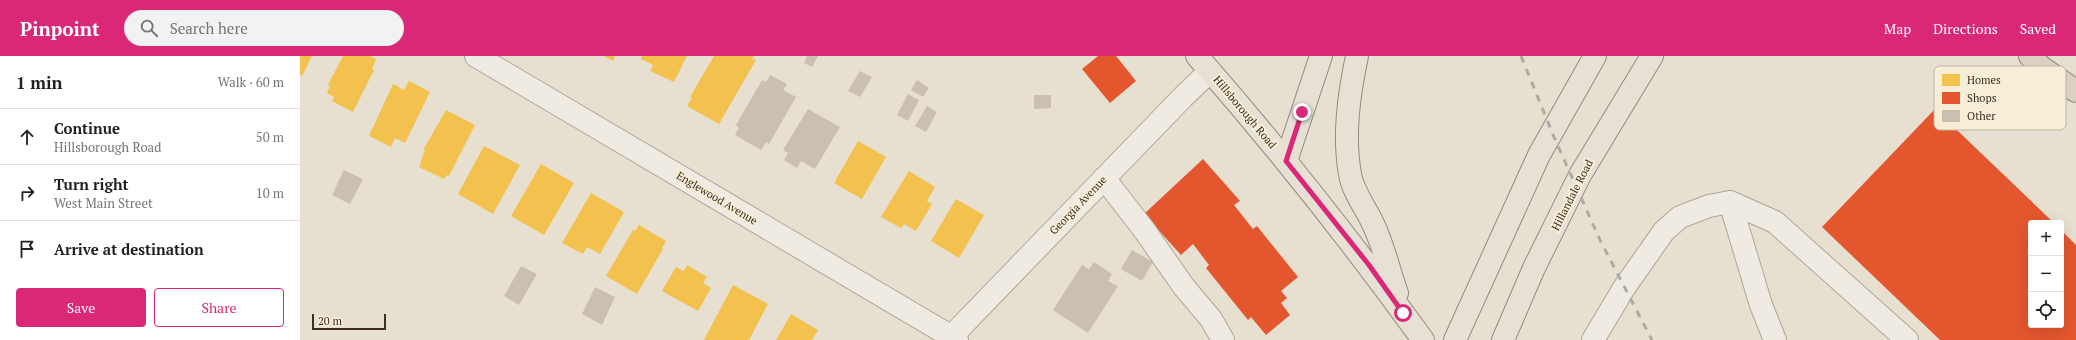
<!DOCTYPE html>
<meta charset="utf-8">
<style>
:root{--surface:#fff;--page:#f2f2f2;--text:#202124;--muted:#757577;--line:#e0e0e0;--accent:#db2777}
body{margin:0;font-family:"PT Serif",serif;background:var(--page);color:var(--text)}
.controls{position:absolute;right:12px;bottom:12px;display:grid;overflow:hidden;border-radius:4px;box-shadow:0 4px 16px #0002}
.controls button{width:36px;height:36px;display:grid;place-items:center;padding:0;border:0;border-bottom:1px solid var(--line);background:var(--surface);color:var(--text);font:20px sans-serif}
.scale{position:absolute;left:12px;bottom:10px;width:74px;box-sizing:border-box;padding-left:4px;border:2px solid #3d2e20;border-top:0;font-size:11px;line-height:14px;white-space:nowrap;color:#3d2e20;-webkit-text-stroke:3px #f7eed8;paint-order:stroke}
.stop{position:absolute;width:12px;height:12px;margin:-9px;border:3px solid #db2777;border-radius:50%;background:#fff}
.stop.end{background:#db2777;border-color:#fff;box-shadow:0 1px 4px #0008}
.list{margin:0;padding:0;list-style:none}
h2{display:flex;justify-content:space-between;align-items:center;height:52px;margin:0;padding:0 16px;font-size:17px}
h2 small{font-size:13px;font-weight:400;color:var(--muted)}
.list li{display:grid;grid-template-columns:26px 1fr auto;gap:12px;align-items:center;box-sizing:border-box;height:56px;padding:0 16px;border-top:1px solid var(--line)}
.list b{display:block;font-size:15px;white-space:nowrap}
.list p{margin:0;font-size:13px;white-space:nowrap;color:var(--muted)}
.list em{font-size:13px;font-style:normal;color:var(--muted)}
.actions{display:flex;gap:8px;padding:12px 16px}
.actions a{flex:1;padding:9px 0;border:1px solid var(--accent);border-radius:4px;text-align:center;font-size:14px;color:var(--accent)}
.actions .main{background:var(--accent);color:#fff}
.icon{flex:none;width:22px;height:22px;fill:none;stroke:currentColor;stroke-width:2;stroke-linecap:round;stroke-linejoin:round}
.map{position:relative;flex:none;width:1776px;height:284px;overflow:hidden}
header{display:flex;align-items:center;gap:24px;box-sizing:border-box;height:56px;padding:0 20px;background:var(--accent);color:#fff}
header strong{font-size:19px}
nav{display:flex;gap:22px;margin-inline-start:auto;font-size:14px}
.search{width:280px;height:36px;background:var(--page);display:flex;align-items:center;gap:10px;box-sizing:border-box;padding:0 14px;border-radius:22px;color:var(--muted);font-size:15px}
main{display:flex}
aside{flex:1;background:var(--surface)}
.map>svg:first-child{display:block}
.homes{fill:#f2c14e}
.shops{fill:#e4572e}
.building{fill:#cbbfb2}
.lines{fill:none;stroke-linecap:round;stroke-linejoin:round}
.minor-casing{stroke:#ada599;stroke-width:24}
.major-casing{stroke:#928b80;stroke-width:24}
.highway-casing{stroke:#928b80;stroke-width:24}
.minor{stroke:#efebe3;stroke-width:22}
.major{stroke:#e6e1d4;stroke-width:22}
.highway{stroke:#dad1c2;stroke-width:22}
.rail{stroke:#afaaa2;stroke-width:3;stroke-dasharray:7 7;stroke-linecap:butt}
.route{stroke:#db2777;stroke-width:5}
.labels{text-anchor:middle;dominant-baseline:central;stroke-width:4;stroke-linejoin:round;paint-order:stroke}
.street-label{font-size:11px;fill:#3d2e20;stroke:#f7eed8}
.key{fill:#f7eed8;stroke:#bfb4a1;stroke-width:1}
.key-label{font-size:11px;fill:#3d2e20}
</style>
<header>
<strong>Pinpoint</strong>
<div class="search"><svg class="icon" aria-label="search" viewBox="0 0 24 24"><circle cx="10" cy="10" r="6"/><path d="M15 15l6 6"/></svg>Search here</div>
<nav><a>Map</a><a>Directions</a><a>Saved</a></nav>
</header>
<main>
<aside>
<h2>1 min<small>Walk · 60 m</small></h2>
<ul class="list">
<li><svg class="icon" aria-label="ahead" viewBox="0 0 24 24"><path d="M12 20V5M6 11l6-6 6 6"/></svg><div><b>Continue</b><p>Hillsborough Road</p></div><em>50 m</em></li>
<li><svg class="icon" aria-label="right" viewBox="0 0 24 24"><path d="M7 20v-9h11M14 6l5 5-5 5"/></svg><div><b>Turn right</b><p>West Main Street</p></div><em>10 m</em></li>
<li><svg class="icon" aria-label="arrive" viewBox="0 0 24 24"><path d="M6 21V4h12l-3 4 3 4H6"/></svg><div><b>Arrive at destination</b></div></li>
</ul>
<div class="actions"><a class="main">Save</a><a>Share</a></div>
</aside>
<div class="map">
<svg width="1776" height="284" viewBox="0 0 1776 284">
<rect width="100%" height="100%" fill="#e7e0d1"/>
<path class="homes" d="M0,0H12L2,20L0,19Z
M43,0H70L76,3L72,13L74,14L53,56L32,45L34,41L27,37L30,30L28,29Z
M304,0H315L313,5Z
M342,0H387L374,26L350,15L353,9L341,3Z
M414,0H454L452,3L456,4L419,68L387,50L392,42L390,41Z
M109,25L130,36L105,87L95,82L91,91L69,80L93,28L104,34Z
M146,54L175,69L149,120L147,119L144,123L119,111L125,94H123Z
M558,85L586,101L562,143L534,127Z
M184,90L220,109L193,158L158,138Z
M241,108L274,127L244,179L211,160Z
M609,115L635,131L627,145L632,148L616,175L604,168L601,172L581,161Z
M291,137L324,156L300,198L287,191L283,198L262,187Z
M656,143L684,159L659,202L631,185Z
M339,169L366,185L362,192L363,193L337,238L306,220L333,174L335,175Z
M387,209L407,221L403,227L411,232L398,255L362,235L376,211L384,215Z
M433,229L468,248L449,284H404Z
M491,258L518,274L512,284H476Z"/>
<path class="shops" d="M798,0H816L836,25L810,47L782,13Z
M1635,53L1754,167H1731V269H1761V174L1776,189V284H1640L1522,171Z
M903,103L940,145L934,149L953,173L957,170L998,221L981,235L987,242L981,247L990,259L966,279L951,261L948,264L906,212L909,209L893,188L881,199L844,158Z"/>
<path class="building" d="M507,0H518L512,11L504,7Z
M560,15L572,21L560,41L548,35Z
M470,19L487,28L483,34L496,41L469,88L466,86L461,94L435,79L439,72L436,69L462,24L466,26Z
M617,24L629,32L623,41L611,34Z
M608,38L619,44L608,65L597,59Z
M734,39H751V52L734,53Z
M627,50L637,56L626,76L615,70Z
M508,53L540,71L515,113L501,105L497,112L484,104L488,97L483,94Z
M44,114L63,123L50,148L32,139Z
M832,194L853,206L842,225L821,213Z
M794,206L812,218L808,225L818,230L788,277L753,254L782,209L789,213Z
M221,210L237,218L219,249L204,240Z
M295,231L315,241L302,269L282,258Z"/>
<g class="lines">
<g class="minor-casing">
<path id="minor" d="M176,0L657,284
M804,122L845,175L884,231L911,263L923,284
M1430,146L1461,249L1475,284
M648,284L883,41L910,15
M1293,284L1324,232L1364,175L1380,161L1409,150L1430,146L1475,166L1607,284"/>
</g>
<g class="major-casing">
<path id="major" d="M897,0C977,91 1052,186 1123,284
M1057,0C1049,38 1043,79 1050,118C1053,137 1067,153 1074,170C1084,191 1089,215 1097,237
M986,105L1021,0
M1155,284L1239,99L1295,0
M1203,284L1234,212L1280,119L1352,0"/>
</g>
<g class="highway-casing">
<path id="highway" d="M1730,0L1741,11L1776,35"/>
</g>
<use href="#minor" class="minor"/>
<use href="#major" class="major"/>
<use href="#highway" class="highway"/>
<path class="rail" d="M1221,0L1254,81L1300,184L1352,284"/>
</g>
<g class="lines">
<path class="route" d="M1002,56L986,105L1069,209L1103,257"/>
</g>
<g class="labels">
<g class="street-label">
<text transform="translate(945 56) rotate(50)">Hillsborough Road</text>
<text transform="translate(1272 139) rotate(-63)">Hillandale Road</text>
<text transform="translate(417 142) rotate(31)">Englewood Avenue</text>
<text transform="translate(778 149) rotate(-46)">Georgia Avenue</text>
</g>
</g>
<rect x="1634" y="10" width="132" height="64" rx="6" class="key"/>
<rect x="1642" y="18" width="18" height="12" fill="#f2c14e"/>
<rect x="1642" y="36" width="18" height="12" fill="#e4572e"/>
<rect x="1642" y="54" width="18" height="12" fill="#cbbfb2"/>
<g class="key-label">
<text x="1667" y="28">Homes</text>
<text x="1667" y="46">Shops</text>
<text x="1667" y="64">Other</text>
</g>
</svg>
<div class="controls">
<button>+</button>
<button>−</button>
<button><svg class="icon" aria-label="locate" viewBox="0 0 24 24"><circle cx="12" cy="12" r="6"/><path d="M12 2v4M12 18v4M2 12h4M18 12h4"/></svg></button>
</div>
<div class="scale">20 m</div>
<div class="stop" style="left:1103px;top:257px"></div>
<div class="stop end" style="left:1002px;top:56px"></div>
</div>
</main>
